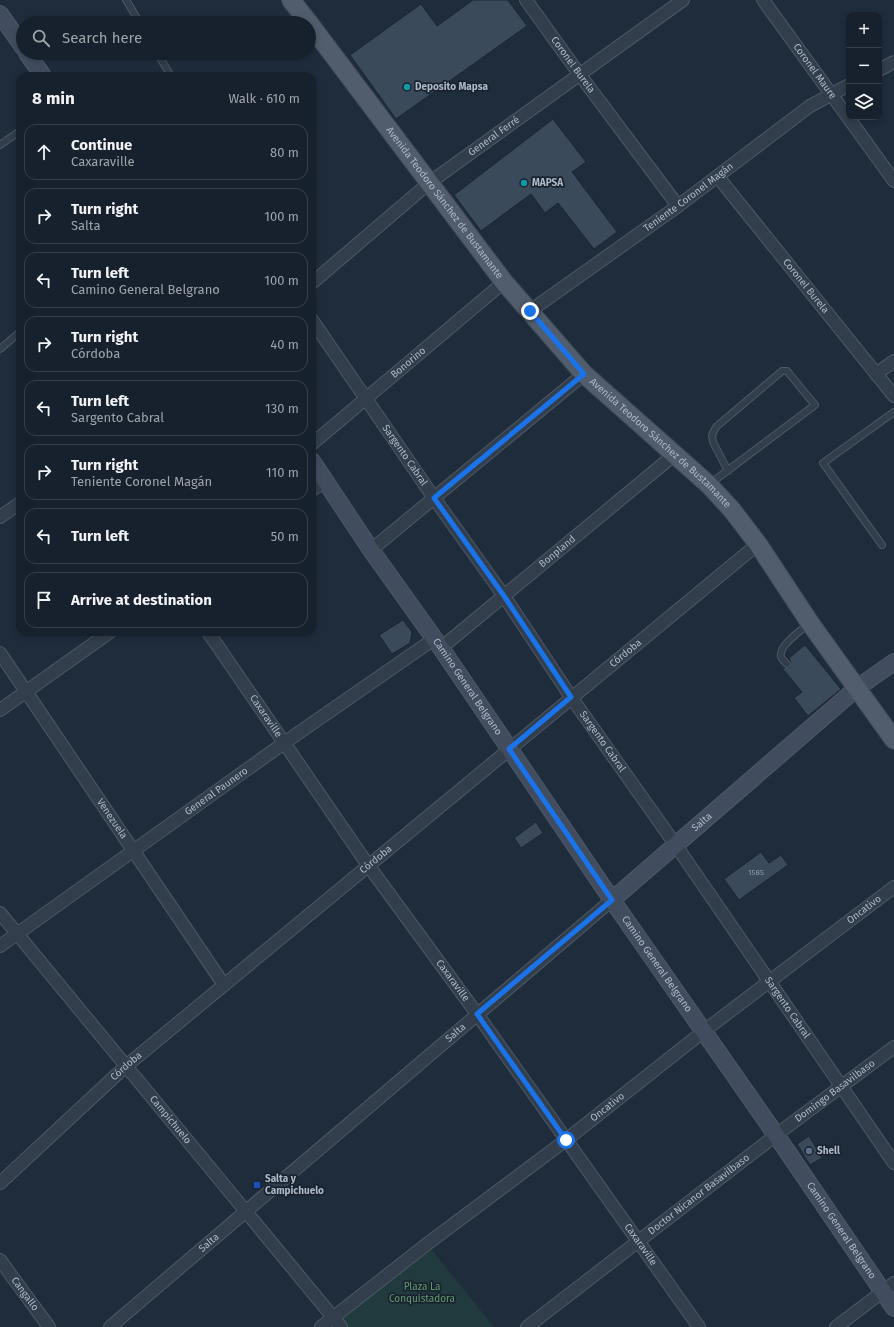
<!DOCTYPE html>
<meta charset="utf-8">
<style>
:root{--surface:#17212d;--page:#202935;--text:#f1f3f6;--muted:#9ea3aa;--line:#363e49}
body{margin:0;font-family:"Fira Sans",sans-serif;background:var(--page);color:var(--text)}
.controls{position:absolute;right:12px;top:12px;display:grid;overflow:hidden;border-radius:8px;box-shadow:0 2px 6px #0003}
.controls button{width:36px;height:36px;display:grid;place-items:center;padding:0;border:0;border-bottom:1px solid var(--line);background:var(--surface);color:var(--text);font:20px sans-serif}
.stop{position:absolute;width:12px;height:12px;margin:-9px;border:3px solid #1a73e8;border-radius:50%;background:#fff}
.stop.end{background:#1a73e8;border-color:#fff;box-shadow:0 1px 4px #0008}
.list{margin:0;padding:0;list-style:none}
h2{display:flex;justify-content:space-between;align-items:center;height:52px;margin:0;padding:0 16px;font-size:17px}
h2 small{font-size:13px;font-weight:400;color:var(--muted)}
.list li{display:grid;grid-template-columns:26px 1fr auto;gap:12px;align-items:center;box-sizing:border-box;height:56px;margin:0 8px 8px;padding:0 8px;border:1px solid var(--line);border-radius:12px}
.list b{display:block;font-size:15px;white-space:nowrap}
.list p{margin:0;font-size:13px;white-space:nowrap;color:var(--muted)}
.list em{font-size:13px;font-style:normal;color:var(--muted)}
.icon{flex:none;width:22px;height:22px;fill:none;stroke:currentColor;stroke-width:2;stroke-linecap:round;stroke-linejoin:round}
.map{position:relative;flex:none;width:894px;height:1327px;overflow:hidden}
.search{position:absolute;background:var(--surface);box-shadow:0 2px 6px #0003;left:16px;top:16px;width:300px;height:44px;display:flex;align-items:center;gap:10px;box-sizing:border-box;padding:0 14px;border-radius:22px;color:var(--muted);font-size:15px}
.panel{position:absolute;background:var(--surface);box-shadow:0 2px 6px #0003;left:16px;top:72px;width:300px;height:564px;border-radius:12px}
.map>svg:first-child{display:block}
.green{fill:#213a3d}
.building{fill:#3b4a5b;stroke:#1b2532}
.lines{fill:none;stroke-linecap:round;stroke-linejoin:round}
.lane-casing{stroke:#4e5966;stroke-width:8}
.street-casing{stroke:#4e5966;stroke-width:14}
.secondary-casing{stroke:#4e5966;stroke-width:18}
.primary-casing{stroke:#3c4755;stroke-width:20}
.lane{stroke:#333e4c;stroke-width:6}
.street{stroke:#333e4c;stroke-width:12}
.secondary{stroke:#414d5f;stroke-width:16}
.primary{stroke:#515d6c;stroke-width:18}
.route{stroke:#1a73e8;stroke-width:5}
.culture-dot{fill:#0f9aa8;stroke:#192330;stroke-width:1.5}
.service-dot{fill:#5c6f8a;stroke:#192330;stroke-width:1.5}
.transit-dot{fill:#1a4fb4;stroke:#192330;stroke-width:1.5}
.labels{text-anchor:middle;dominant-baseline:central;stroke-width:3.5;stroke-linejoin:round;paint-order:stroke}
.number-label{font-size:8px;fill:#919dad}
.street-label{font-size:10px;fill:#aeb9c8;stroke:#192330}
.poi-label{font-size:10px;font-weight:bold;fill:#aeb9c8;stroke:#192330;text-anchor:start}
.park-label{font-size:10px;fill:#639b6e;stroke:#192330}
</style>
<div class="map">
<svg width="894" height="1327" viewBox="0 0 894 1327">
<rect width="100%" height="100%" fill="#1f2c3c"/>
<path class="green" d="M427,1244L494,1327H341L334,1318Z"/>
<path class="building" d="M473,0H508L527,26L396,119L350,55L421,4L437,26Z
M553,119L586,162L572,172L617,232L594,249L558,203L545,213L531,194L481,231L454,195Z
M403,620L412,632L410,643L392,654L379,635Z
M805,645L841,689L808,716L794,698L802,692L782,668L790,667L791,663L789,658Z
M536,822L543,833L521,848L514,838Z
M761,852L769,863L781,855L788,865L739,900L724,879Z
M809,1136L822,1158L810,1165L797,1144Z"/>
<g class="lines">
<g class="lane-casing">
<path id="lane" d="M126,0L140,23
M157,53L171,76
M0,145L20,131
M0,349L20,332
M711,483L815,405L787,371H782L716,427L712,435L713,442L728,471
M882,545L823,463L894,412
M787,664C785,662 782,660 781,657C778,646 801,630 809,624"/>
</g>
<g class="street-casing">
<g id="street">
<path id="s1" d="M526,0L580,75L678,206"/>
<path id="s2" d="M763,0L894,181"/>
<path d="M879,70L894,62"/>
<path id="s3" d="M718,177L894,396"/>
<path id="s4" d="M312,283L429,183L683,0"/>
<path id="s5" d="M530,311L678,206L810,106L849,85"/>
<path id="s6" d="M312,320L434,498L504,596L571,697L675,844L894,1163"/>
<path d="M876,374L894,361"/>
<path id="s7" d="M312,444L504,282"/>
<path d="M312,490L325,481"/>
<path d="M0,517L20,503"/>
<path d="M371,550L584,374"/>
<path id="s8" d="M208,632L368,865L477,1014L699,1327"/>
<path id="s9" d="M441,648L674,455"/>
<path id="s10" d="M0,653L224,985"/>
<path d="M0,710L110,632"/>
<path id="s11" d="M0,913L341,1327"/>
<path id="s12" d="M0,946L284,743L434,639"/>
<path id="s13" d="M0,1183L126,1066L758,544"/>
<path id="s14" d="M0,1260L49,1327"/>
<path id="s15" d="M110,1327L612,900"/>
<path id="s16" d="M321,1327L427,1244L566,1140L704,1031L894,887"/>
<path id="s17" d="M527,1327L776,1135L894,1047"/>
<path d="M836,1327L894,1283"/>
</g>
</g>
<g class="secondary-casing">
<g id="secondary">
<path d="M0,14L23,47"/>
<path d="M27,53L43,76"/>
<path id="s18" d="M312,461L371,550L441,648L612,900L776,1135L894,1308"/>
<path id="s19" d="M612,900L857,688L894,662"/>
</g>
</g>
<g class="primary-casing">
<g id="primary">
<path d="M291,0L309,23"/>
<path id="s20" d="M309,23L504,282L584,374L709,485L732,510L758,544L810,623L894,740"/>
</g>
</g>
<use href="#lane" class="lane"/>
<use href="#street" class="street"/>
<use href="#secondary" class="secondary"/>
<use href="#primary" class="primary"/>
</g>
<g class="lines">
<path class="route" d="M530,311L584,374L434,498L504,596L571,697L509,749L612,900L477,1014L566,1140"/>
</g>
<g class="culture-dot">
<circle cx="407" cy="87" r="4"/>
<circle cx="524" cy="183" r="4"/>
</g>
<circle class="service-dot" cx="809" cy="1151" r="4"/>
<rect class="transit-dot" x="253" y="1181" width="8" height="8" rx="2"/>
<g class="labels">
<g class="number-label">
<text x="756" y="872">1585</text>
</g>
<g class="street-label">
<text stroke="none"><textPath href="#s1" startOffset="80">Coronel Burela</textPath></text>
<text stroke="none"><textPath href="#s2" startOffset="88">Coronel Maure</textPath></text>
<text stroke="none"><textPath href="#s4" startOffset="234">General Ferré</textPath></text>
<text stroke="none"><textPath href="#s5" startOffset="195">Teniente Coronel Magán</textPath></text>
<text stroke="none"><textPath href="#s20" startOffset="225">Avenida Teodoro Sánchez de Bustamante</textPath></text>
<text stroke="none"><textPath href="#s3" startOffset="140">Coronel Burela</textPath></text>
<text stroke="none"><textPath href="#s7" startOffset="126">Bonorino</textPath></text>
<text stroke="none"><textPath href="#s20" startOffset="549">Avenida Teodoro Sánchez de Bustamante</textPath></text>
<text stroke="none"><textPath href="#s6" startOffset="164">Sargento Cabral</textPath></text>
<text stroke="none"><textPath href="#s9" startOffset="151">Bonpland</textPath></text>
<text stroke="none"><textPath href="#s13" startOffset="820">Córdoba</textPath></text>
<text stroke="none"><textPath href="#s18" startOffset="274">Camino General Belgrano</textPath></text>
<text stroke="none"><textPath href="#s8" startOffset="102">Caxaraville</textPath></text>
<text stroke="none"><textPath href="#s6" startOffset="512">Sargento Cabral</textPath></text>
<text stroke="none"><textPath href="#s12" startOffset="266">General Paunero</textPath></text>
<text stroke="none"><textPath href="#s10" startOffset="200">Venezuela</textPath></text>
<text stroke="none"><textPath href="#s19" startOffset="119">Salta</textPath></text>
<text stroke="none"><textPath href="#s13" startOffset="496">Córdoba</textPath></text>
<text stroke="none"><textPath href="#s16" startOffset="685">Oncativo</textPath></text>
<text stroke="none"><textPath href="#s18" startOffset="610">Camino General Belgrano</textPath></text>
<text stroke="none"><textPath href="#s8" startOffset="426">Caxaraville</textPath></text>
<text stroke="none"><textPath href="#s6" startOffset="836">Sargento Cabral</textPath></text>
<text stroke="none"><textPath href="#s15" startOffset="454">Salta</textPath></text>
<text stroke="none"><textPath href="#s13" startOffset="172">Córdoba</textPath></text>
<text stroke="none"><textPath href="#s17" startOffset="388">Domingo Basavilbaso</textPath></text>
<text stroke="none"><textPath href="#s16" startOffset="361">Oncativo</textPath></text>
<text stroke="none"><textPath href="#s11" startOffset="268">Campichuelo</textPath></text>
<text stroke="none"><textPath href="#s17" startOffset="217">Doctor Nicanor Basavilbaso</textPath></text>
<text stroke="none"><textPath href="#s18" startOffset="934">Camino General Belgrano</textPath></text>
<text stroke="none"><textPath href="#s15" startOffset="130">Salta</textPath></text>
<text stroke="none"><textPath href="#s8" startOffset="750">Caxaraville</textPath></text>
<text stroke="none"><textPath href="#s14" startOffset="42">Cangallo</textPath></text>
</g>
<g class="poi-label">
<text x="415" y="87">Deposito Mapsa</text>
<text x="532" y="183">MAPSA</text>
<text x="817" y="1151">Shell</text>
<text x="265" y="1179">Salta y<tspan x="265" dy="12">Campichuelo</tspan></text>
</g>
<g class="park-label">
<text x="422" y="1287">Plaza La<tspan x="422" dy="12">Conquistadora</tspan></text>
</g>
</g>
</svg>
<div class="controls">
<button>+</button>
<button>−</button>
<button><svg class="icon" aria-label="layers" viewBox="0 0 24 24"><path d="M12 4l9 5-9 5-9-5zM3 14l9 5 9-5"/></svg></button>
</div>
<div class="stop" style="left:566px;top:1140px"></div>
<div class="stop end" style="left:530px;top:311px"></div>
<div class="search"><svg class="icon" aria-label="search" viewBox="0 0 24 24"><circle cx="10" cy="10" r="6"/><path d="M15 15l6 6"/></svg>Search here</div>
<section class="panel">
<h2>8 min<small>Walk · 610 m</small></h2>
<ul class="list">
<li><svg class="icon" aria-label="ahead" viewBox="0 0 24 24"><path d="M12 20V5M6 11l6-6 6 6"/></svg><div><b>Continue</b><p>Caxaraville</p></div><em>80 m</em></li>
<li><svg class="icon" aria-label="right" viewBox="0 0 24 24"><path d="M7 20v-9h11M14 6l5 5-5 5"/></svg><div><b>Turn right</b><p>Salta</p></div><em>100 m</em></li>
<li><svg class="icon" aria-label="left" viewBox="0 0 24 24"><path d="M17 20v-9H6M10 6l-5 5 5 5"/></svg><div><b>Turn left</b><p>Camino General Belgrano</p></div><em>100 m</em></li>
<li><svg class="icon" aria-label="right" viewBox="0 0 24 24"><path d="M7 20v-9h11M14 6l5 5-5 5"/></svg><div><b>Turn right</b><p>Córdoba</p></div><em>40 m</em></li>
<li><svg class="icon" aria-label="left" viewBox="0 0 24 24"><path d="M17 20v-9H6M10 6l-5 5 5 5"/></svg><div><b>Turn left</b><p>Sargento Cabral</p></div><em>130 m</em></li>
<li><svg class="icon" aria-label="right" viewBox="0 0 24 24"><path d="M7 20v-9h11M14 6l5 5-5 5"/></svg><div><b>Turn right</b><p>Teniente Coronel Magán</p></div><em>110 m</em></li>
<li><svg class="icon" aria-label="left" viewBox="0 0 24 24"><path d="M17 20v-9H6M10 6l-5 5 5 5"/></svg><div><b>Turn left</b></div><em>50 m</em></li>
<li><svg class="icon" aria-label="arrive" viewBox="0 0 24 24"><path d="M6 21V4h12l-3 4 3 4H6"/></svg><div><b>Arrive at destination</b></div></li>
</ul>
</section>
</div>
